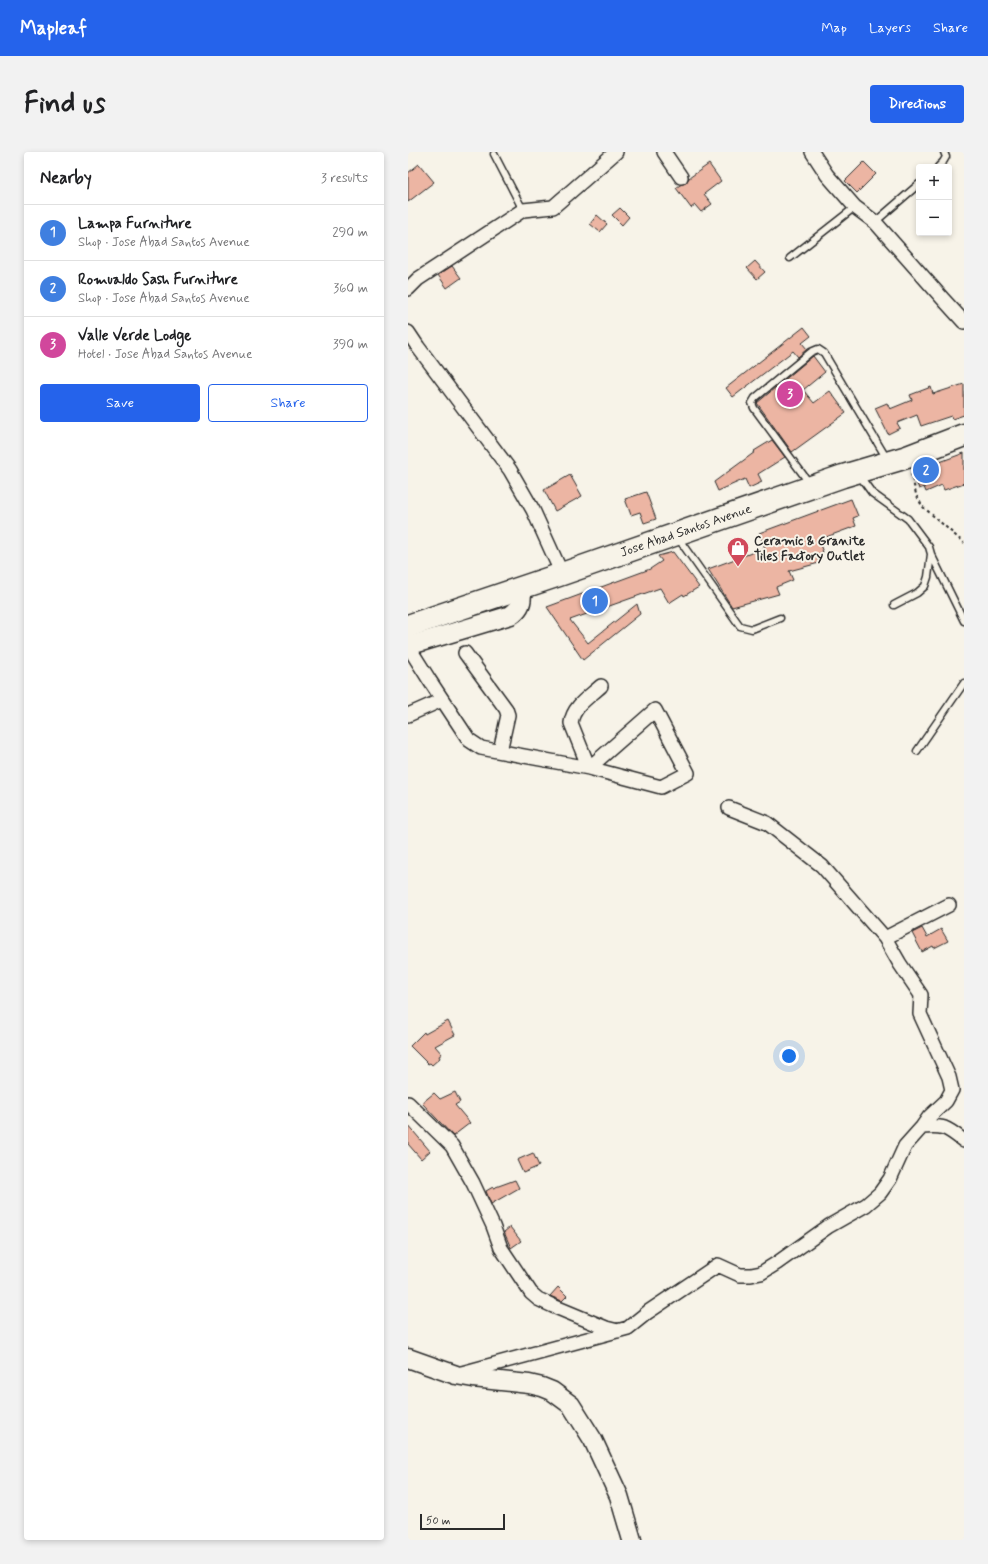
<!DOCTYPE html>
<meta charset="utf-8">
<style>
:root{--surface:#fff;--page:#f2f2f2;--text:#202124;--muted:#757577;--line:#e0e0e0;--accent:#2563eb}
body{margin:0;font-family:Mynerve,sans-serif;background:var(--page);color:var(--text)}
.controls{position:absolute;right:12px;top:12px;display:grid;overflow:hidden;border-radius:4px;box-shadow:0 2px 6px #0003}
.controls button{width:36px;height:36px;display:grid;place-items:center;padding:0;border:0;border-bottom:1px solid var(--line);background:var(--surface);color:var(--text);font:20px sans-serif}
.scale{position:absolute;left:12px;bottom:10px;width:85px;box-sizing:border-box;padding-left:4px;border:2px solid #2b2b2b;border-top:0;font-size:11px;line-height:14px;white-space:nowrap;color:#2b2b2b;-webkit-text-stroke:3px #f7f3e8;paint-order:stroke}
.you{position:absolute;left:381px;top:904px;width:14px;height:14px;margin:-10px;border:3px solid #fff;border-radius:50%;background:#1a73e8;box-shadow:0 0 0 6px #1a73e833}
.badge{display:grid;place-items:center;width:26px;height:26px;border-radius:50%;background:var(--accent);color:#fff;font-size:13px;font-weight:700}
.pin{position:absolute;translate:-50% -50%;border:2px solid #fff;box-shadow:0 1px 4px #0006}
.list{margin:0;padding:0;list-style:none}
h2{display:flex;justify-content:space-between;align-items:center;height:52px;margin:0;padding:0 16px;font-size:17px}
h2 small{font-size:13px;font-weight:400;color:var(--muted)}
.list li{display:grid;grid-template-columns:26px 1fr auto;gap:12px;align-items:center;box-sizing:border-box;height:56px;padding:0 16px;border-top:1px solid var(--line)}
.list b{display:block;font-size:15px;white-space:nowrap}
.list p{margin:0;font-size:13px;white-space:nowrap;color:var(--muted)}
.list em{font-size:13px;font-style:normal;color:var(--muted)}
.actions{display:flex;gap:8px;padding:12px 16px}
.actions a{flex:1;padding:9px 0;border:1px solid var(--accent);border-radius:4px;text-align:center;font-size:14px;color:var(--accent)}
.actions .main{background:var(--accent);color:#fff}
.map{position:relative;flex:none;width:556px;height:1388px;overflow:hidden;border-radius:4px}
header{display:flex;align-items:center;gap:24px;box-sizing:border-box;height:56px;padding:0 20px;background:var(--accent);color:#fff}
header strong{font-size:19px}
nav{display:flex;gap:22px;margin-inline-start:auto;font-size:14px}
.intro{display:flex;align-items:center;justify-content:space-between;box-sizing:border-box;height:96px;padding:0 24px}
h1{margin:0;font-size:28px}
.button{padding:10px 18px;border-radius:4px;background:var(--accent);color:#fff;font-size:14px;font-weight:700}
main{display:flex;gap:24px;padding:0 24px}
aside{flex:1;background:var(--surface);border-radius:4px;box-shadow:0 2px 6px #0003}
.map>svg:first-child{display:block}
.building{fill:#ecb5a3;stroke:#2b2b2b}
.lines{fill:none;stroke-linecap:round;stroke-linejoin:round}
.lane-casing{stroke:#2b2b2b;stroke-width:9}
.street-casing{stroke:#2b2b2b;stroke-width:16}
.secondary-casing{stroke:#2b2b2b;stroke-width:21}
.highway-casing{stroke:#2b2b2b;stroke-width:25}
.path{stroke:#2b2b2b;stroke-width:2;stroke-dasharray:3 3;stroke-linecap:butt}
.lane{stroke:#f7f3e8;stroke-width:6}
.street{stroke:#f7f3e8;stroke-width:13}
.secondary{stroke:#f7f3e8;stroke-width:18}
.highway{stroke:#f7f3e8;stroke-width:22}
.labels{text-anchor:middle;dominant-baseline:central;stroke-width:4;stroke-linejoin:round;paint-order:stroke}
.street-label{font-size:13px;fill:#2b2b2b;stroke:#f7f3e8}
.poi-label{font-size:13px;font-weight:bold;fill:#2b2b2b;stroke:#f7f3e8;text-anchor:start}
</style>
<header>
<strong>Mapleaf</strong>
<nav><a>Map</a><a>Layers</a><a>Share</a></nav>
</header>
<div class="intro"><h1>Find us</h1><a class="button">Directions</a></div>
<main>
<aside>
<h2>Nearby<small>3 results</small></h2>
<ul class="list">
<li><span class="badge" style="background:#3f7fe0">1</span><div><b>Lampa Furniture</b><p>Shop · Jose Abad Santos Avenue</p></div><em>290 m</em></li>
<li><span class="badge" style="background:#3f7fe0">2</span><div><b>Romualdo Sash Furniture</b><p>Shop · Jose Abad Santos Avenue</p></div><em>360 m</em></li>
<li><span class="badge" style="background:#d1479c">3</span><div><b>Valle Verde Lodge</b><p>Hotel · Jose Abad Santos Avenue</p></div><em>390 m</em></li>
</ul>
<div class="actions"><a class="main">Save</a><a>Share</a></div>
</aside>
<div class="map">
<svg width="556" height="1388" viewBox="0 0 556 1388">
<rect width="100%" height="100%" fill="#f7f3e8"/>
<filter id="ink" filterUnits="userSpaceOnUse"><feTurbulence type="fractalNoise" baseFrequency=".025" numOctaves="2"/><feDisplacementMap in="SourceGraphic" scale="8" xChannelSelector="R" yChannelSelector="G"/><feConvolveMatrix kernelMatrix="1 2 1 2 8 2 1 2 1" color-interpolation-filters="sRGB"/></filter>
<g filter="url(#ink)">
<path class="building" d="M456,10L468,22L449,41L437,29Z
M11,12L26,30L0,50V21Z
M301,12L313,29L296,42L304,52L293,60L287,53L283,56L268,36L272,33L278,31L281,26Z
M212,56L221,65L214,73L204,63Z
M189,63L199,72L192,80L182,72Z
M347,109L357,120L349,127L339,116Z
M44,114L53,126L39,136L30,123Z
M396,175L403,184L394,191L399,197L390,205L385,199L325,245L318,236Z
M405,204L417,220L395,238L406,251L422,239L438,261L384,300L349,251Z
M556,232V263L544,267L543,264L513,274L509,263L489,271L492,276L480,282L467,256L479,251L482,257L504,248L502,243L523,235L525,242Z
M364,288L377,305L350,322L354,330L341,336L337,327L310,339L306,330L347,300L346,299Z
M556,301V331L536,338L534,333L518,340L516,335L511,337L505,320Z
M162,323L174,344L147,359L136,338Z
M238,340L248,367L236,371L232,360L223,363L217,347Z
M443,347L450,364L445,366L448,374L410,388L415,400L408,403L411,411L381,419L385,428L368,435L371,442L324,455L300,417L357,396L351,381Z
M265,400L291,435L276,444L275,442L261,451L252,436L162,468L180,491L229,452L232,462L175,508L139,455L242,417L254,409L250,404Z
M514,776L519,785L533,777L540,789L526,796L525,794L514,800L504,781Z
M40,869L47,883L27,894L34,902L31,904L32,906L24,913L22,911L20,912L2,894L16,880L17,882Z
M47,940L52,950L47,953L62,971L45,984L14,951L26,941L32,947Z
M0,973L22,999L13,1007L0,992Z
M125,1001L131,1014L115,1021L109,1008Z
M107,1028L111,1036L83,1052L78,1039L85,1035V1036Z
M102,1075L113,1089L103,1096L96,1080Z
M150,1135L159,1144L154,1149L142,1144Z"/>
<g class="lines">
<g class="lane-casing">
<path id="lane" d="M86,2L115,58
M530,15L535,10L538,5L536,0
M467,70L511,32
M382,106L447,55
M451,323L464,341L500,367L521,395L523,402L520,425L517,434L509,441L486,453
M402,332L346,256L344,251L347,246L403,200L410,197L416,201L479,307
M270,386L332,474L344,477L372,466
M523,402L556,469
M509,599L556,531"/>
</g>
<g class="street-casing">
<path id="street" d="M256,0L273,25
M404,0L419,23L447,55L467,70L535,147L556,170
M0,137L10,127L115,58L145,55L208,0
M0,180L10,195L102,318L125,358L154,422
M0,494L22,529L61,588L73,596L181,616L253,635L280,621L247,558L181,616L163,571C165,554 181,545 193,534
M57,501L98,557L100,563L92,599
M0,563L34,548
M477,786L541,753
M0,951L44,994L65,1031L85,1074L93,1096L123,1141L130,1147L145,1154L198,1176L210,1179
M514,975C536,973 538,975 556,989
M50,1222L220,1176L240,1160L310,1113L332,1123H343L353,1121L369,1111L421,1074L458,1053L472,1041L482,1027L497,994L514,975L521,965L538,949L544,938L541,925L512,862L513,843L492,812L477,786L414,714L359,671L321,656"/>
</g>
<g class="secondary-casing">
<path id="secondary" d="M0,494L103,463C113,456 116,448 112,436
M0,1206L48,1223L65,1226L121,1232L134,1235L144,1239L163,1253L185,1288L211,1344L224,1388"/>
</g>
<g class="highway-casing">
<path id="highway" d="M0,474L154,422L435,324L499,305L556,283"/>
</g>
<path class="path" d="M503,321L508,342L514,354L556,391"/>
<use href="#lane" class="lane"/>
<use href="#street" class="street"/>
<use href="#secondary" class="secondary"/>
<use href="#highway" class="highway"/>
</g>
</g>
<defs>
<g id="shop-pin" transform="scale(1.15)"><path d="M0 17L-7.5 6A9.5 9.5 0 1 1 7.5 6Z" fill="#d1495b" stroke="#f7f3e8"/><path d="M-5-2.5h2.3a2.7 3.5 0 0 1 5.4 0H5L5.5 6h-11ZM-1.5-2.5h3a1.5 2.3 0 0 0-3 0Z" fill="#fff"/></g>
</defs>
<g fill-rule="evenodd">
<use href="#shop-pin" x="330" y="396"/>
</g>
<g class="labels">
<g class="street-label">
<text transform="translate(278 379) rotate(-19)">Jose Abad Santos Avenue</text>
</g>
<g class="poi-label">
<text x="346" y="389">Ceramic &amp; Granite<tspan x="346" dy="15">Tiles Factory Outlet</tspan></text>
</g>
</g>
</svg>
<div class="controls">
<button>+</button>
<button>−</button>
</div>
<div class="scale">50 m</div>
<div class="you"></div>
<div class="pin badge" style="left:187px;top:449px;background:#3f7fe0">1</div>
<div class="pin badge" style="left:518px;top:318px;background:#3f7fe0">2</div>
<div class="pin badge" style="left:382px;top:242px;background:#d1479c">3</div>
</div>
</main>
